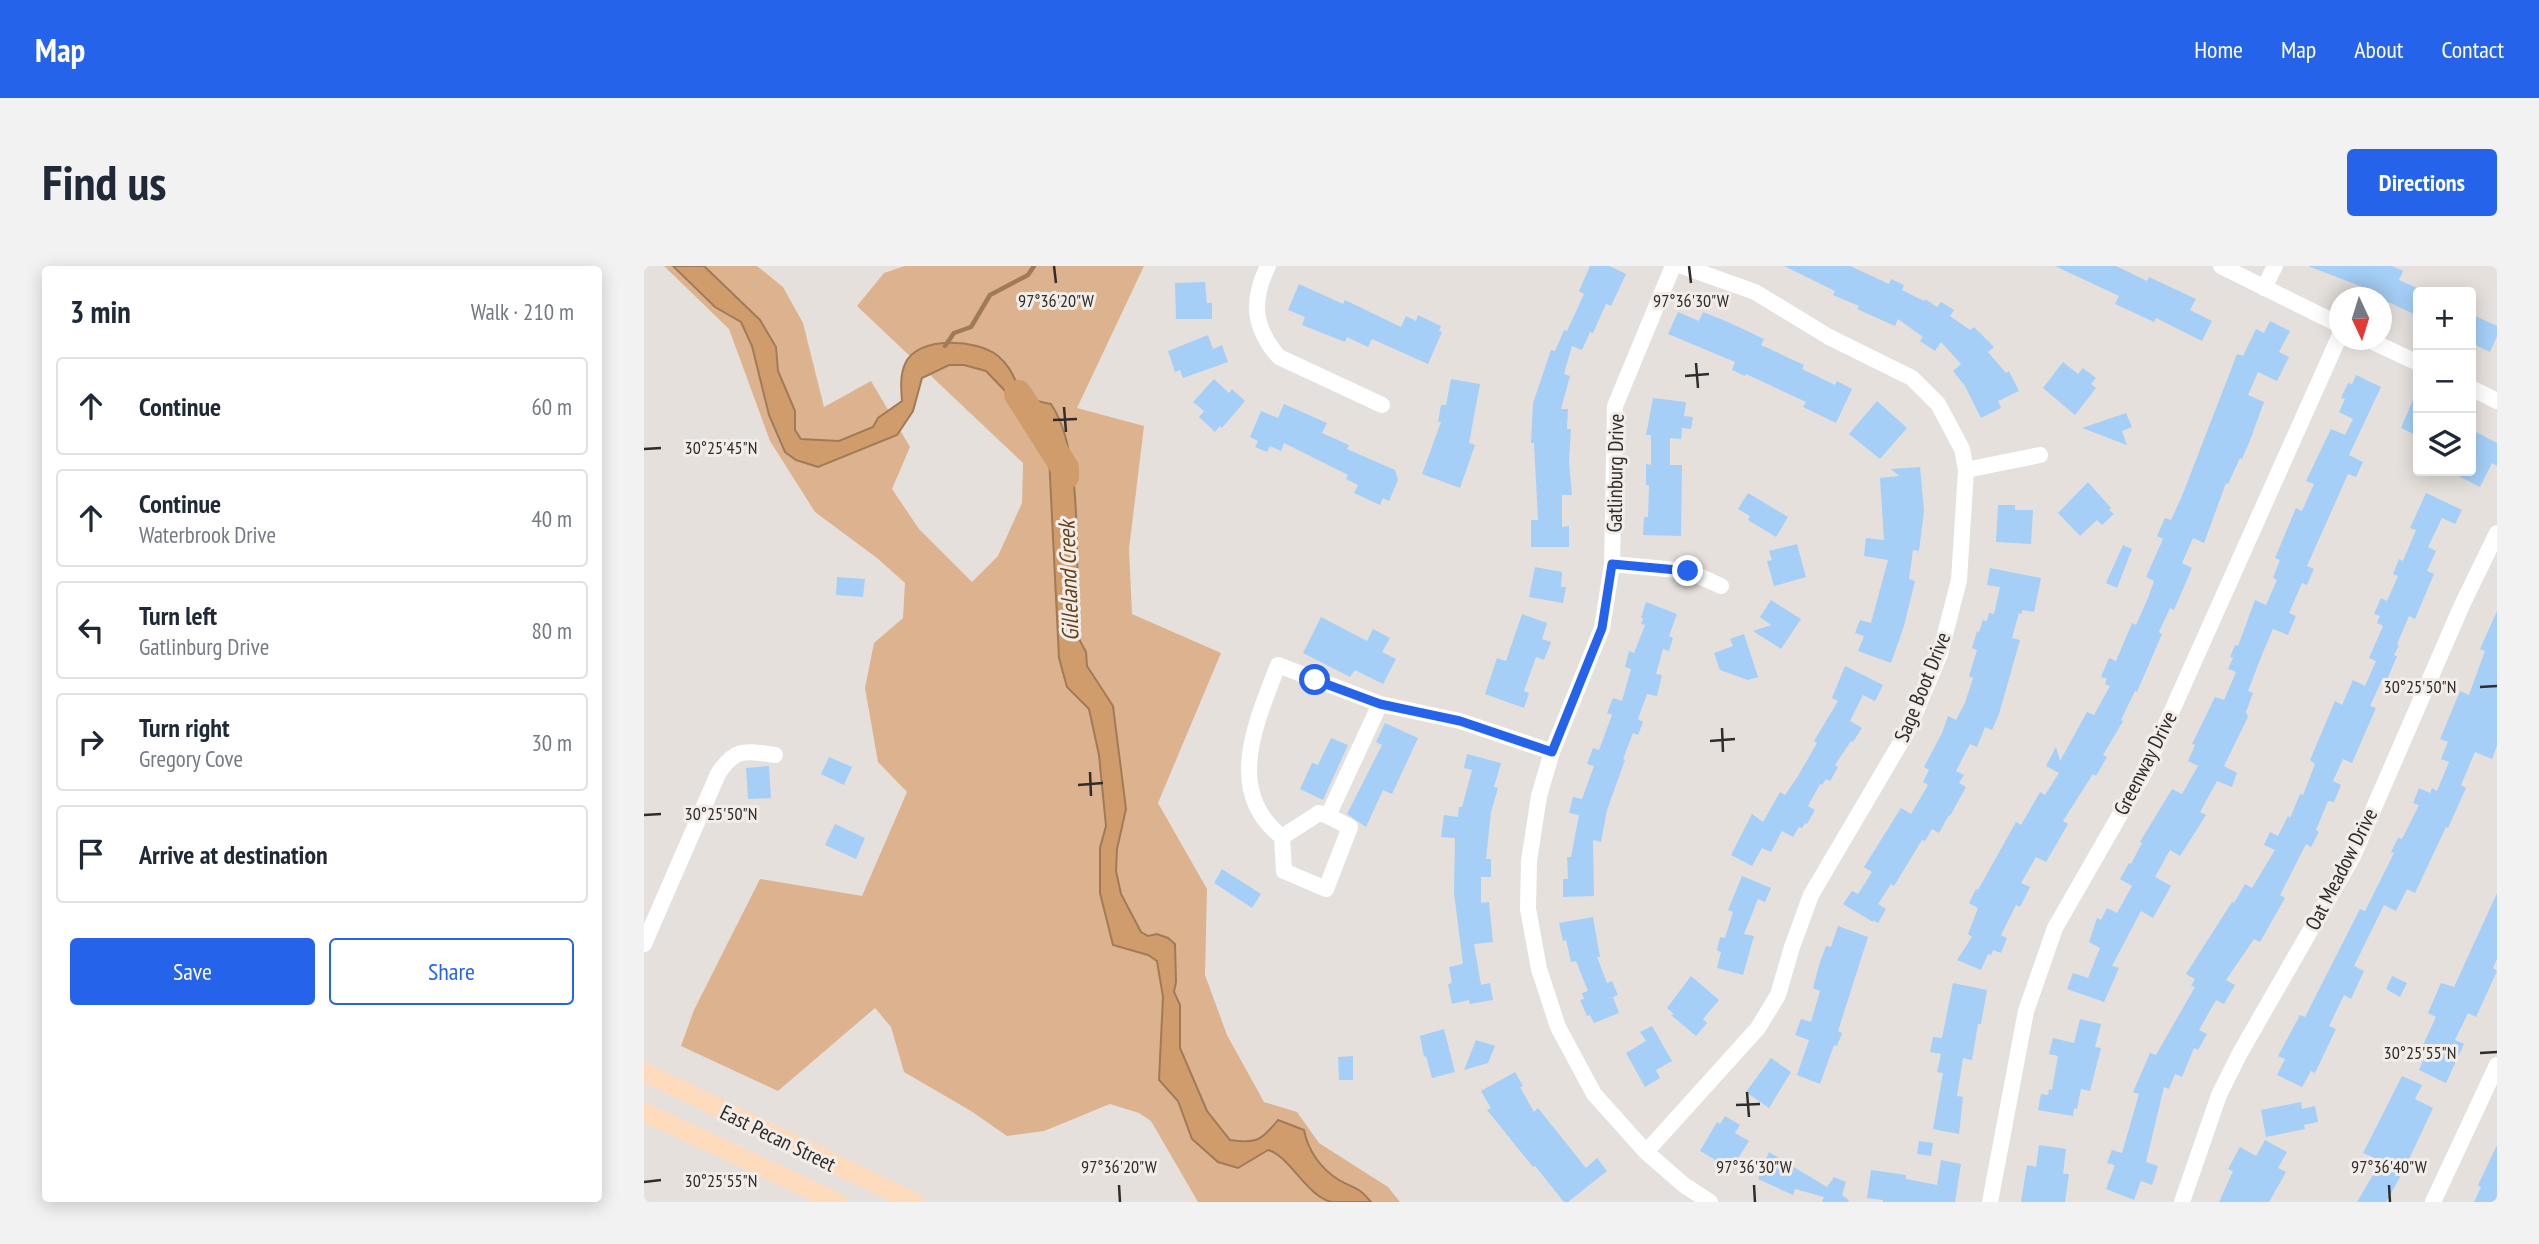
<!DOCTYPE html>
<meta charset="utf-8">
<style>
:root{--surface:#fff;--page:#f2f2f3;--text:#1f2937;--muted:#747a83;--line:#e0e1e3;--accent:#2563eb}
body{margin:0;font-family:"PT Sans Narrow",sans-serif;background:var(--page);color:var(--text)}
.controls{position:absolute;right:21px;top:21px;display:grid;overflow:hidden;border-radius:7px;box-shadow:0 4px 18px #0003}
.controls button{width:63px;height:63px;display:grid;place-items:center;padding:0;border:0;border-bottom:2px solid var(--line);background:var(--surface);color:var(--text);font:35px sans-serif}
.compass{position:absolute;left:1685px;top:21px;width:63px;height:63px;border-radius:50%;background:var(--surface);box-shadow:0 4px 18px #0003;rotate:176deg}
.stop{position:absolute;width:21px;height:21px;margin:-16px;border:5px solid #2563eb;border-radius:50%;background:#fff}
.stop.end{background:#2563eb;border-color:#fff;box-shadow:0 2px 7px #0008}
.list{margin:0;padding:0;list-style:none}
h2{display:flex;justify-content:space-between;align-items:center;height:91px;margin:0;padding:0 28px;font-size:30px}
h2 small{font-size:23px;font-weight:400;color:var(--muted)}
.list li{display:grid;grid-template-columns:46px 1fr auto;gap:21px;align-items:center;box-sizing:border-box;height:98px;margin:0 14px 14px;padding:0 14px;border:2px solid var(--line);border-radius:7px}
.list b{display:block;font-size:26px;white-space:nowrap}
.list p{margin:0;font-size:23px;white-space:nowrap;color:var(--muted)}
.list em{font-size:23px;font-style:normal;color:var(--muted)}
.actions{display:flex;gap:14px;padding:21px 28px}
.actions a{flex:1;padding:16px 0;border:2px solid var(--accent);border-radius:7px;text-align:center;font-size:24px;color:var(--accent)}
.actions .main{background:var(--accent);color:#fff}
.icon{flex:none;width:38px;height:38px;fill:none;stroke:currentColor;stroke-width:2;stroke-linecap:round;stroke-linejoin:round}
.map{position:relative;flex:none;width:1853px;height:936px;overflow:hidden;border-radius:7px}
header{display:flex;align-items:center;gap:42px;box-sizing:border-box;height:98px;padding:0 35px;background:var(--accent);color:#fff}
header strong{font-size:33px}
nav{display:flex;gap:38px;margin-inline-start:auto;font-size:24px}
.intro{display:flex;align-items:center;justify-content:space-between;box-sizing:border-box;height:168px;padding:0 42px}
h1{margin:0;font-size:49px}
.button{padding:18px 32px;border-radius:7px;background:var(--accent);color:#fff;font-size:24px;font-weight:700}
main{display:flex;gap:42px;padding:0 42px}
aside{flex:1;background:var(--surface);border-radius:7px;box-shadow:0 4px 18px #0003}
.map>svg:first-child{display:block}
.green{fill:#dcb38e}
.water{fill:#d19c6c;stroke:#a07b58;stroke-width:2}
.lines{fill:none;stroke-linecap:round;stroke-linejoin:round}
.stream{stroke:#a07b58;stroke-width:4.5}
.river{stroke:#d19c6c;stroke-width:28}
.building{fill:#a5cff7}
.minor{stroke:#fff;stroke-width:16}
.major{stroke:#fedbbc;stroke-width:19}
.route{stroke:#2563eb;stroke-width:9}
.ticks{fill:none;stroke:#2f2d2b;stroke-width:2.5}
.labels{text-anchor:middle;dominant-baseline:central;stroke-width:6;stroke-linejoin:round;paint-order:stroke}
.street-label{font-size:21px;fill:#2f2d2b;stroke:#f3ede9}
.water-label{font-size:23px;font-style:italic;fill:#66411d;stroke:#f3ede9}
.ticks-label{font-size:18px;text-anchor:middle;fill:#2f2d2b;stroke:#f3ede9;stroke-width:6;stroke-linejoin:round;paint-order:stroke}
</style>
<header>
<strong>Map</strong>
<nav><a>Home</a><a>Map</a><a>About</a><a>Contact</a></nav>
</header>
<div class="intro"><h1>Find us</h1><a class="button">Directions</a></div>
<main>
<aside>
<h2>3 min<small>Walk · 210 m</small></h2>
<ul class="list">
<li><svg class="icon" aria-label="ahead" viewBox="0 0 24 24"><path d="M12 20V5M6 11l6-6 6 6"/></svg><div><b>Continue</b></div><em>60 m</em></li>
<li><svg class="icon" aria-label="ahead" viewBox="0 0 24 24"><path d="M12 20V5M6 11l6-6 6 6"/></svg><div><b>Continue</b><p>Waterbrook Drive</p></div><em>40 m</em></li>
<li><svg class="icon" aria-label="left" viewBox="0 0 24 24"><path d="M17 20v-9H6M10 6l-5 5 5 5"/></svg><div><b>Turn left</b><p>Gatlinburg Drive</p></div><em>80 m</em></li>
<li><svg class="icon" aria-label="right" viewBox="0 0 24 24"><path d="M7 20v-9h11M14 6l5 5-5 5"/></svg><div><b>Turn right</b><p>Gregory Cove</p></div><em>30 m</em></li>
<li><svg class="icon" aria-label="arrive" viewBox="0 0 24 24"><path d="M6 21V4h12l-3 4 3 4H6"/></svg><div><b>Arrive at destination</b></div></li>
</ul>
<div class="actions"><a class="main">Save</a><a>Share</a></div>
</aside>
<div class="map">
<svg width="1853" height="936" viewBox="0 0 1853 936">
<rect width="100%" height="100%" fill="#e5e0dc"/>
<path class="green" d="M20,0H113L139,21L159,57L180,141L227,115L266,181L248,223L275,263L328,316L354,290L378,237L379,197L213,40L240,7L261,0H500L433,142L500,160L485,283L488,348L577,387L514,537L563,623L561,709L583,769L620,836L653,846L675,877L744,921L756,936H554L507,855L495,847L466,838L400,865L363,870L327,845L260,806L247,761L231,742L134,825L37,780L50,744L116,613L218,630L263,526L234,496L221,422L230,377L259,352L261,317L233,292L171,246L126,175L85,63Z"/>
<path class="water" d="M29,0H60L116,54L132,81L134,105L151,145V164L157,173L195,175L229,161L234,152L258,135C257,123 256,109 261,98C273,69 334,73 354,90C379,111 365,132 407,138C442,189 430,309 435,373L442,386L443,400L469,440L482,543L473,583L472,605L477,628L497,666L504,670L513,668L524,672L531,678L532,716L530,726L536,739V782L563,845L586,874C613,878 618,874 634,854L660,864C664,885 677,903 695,914C712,924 713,919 727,936C715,936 700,936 688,936C663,931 645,889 624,884L594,902L574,896L548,873L534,835L515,814L519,731L513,695L504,689L469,679L456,627V582L462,560L455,489L445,443L423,421L415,392L404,170L342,105L320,99H305L278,112L269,145L253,169L174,201L152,194L141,186L125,149L108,80L97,56L71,41Z"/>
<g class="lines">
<path class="stream" d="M301,80L310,67L327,61L346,29L384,9L390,0"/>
<path class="river" d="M374,128L421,202V210"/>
</g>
<path class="building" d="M946,0H965L982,8L967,40L962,38L949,67L946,66L938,84L928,80L920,108L926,110L917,143H924L923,163H927L925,196L928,229H918V261L925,260V281H887V254H894L890,177H887L889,137L907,84L911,85L920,64L923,65L940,28L935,25Z
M1140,0H1206L1245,18L1247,13L1260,19L1258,24L1280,35L1281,33L1293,41L1297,36L1310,44L1306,50L1326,64L1330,61L1350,81L1344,86L1362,107L1365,105L1375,125L1354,135L1357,142L1337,152L1321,120L1309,105L1317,98L1297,76L1291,85L1276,75L1279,71L1254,53L1251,60L1213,43L1215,40L1189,29L1191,25Z
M1411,0H1472L1503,15L1505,11L1552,33L1546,44L1568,55L1558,75L1512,52L1510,56L1471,38L1475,30Z
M1664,0H1748L1759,5L1755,14L1782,26H1774V50L1738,33V32H1727L1729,25Z
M561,16L563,37H568V53H532L531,17Z
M655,18L699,38L701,34L757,61L762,50L772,55L774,49L797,60L795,65L798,66L784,98L728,73L724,81L703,71L701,76L658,59L661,51L644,44Z
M1034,46L1055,55L1059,46L1084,56L1120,73L1117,79L1160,99L1158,103L1191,119L1193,115L1208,123L1192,157L1159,141L1162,136L1102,108L1101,110L1088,104L1091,96L1024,68Z
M1827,48L1853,60V70L1846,86L1827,77Z
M1626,55L1646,65L1635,86L1645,91L1633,115L1614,106L1604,129L1620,136L1605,177L1598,193L1596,192L1584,218L1582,217L1560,277L1549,272L1538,297L1548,302L1530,344L1526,342L1515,366L1518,368L1493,426L1491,425L1477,454L1479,455L1459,489L1463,491L1452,510L1449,508L1440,522L1419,555L1424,558L1402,596L1392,591L1377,617L1386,621L1376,641L1372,639L1357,669L1363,672L1357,687L1349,684L1347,689L1344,688L1337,704L1313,694L1328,671L1324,668L1334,642L1325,637L1332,623L1334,624L1372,556L1377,559L1396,526L1401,529L1415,507L1402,500L1412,481L1416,495L1443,446L1450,449L1466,420L1461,418L1463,413L1457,411L1465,392L1472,395L1488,357L1492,359L1504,332L1510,315L1502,311L1519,273L1513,270L1521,252L1527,254L1538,230L1593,88L1599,90L1612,63L1620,67Z
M564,69L569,83L578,79L584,96L539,112L536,104L531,106L524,85Z
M1419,96L1434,108L1439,102L1452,112L1447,118L1452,122L1431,149L1399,122Z
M1712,109L1737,121L1705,189L1719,196L1712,211L1704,208L1663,300L1670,303L1663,319L1658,317L1645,347L1652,350L1644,369L1629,363L1619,386L1604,425L1609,427L1602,446L1604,451L1580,500L1593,507L1588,521L1573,515L1556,546L1562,549L1536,590L1526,584L1511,611L1527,620L1509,652L1497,645L1468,700L1475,702L1460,736L1423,723L1429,707L1444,712L1456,682L1445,676L1453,652L1457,654L1463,642L1473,647L1488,620L1476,613L1485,597L1487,598L1498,577L1496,576L1528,523L1538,528L1554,500L1544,495L1551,479L1548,478L1571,431L1580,434L1592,406L1584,403L1589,392L1586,391L1591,379L1594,380L1611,334L1622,339L1633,314L1629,312L1636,294L1631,292L1652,242L1658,245L1670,218L1662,215L1687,163L1701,169L1709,153L1695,146L1701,133L1697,132L1704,117L1708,118Z
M570,113L585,127L588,123L601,135L578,162L576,160L571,166L555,151L560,145L549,136Z
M807,113L836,118L825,177L831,179L816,222L778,208L797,156H794L797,139H802Z
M1774,122V170L1757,162Z
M1009,132L1042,136L1040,150L1049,151L1047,163L1038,162L1037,173L1026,172V199H1038L1037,270L999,269L1000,251H1004L1005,219H1002V198L1007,199V169H1002Z
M1233,135L1263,162L1236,193L1205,168Z
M640,138L683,157L678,167L705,179L703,183L751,204L754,214L745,235L739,232L736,239L710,227L714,219L702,213L704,209L640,177L637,185L626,180L623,186L611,181L614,175L606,171L617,145L634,152Z
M1482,147L1488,161L1478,165L1483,179L1438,162Z
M1832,166L1853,177V200L1848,197L1836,221L1805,205H1827V176Z
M1276,201L1280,245L1275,285L1269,284L1265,313L1271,315L1260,360L1247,397L1214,385L1220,370L1211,367L1216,354L1227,357L1244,294L1220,290L1222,272L1240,274L1236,212L1255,210L1247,203Z
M1444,216L1467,242L1465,244L1470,248L1458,259L1453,254L1436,270L1414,247Z
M1104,227L1144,251L1132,271L1104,254L1106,250L1094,243Z
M1782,227L1818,244L1811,258L1798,252L1784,281L1792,285L1783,305L1790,308L1771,353L1765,350L1753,378L1755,379L1750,389L1753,390L1742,416L1738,414L1726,440L1732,442L1708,497L1699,493L1689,515L1697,519L1690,536L1684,535L1672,564L1675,566L1667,581L1662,578L1636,629L1641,632L1624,662L1616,676L1610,673L1582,714L1591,719L1580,738L1572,734L1555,764L1563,768L1554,784L1550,782L1538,811L1531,808L1525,823L1520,821L1502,896L1514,900L1508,919L1497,915L1490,934L1462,923L1471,899L1463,897L1468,884L1478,887L1495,828L1489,826L1506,787L1512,789L1551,721L1547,720L1551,713L1542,708L1588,636L1590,637L1601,618L1608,622L1631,584L1620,579L1626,566L1634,570L1644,550L1646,552L1656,528L1659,529L1671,498L1666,494L1691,435L1698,439L1709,414L1721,420L1732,395L1725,392L1739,360L1733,357L1736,350L1730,348L1737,332L1743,335L1754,310L1749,308L1755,293L1759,295L1772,264L1766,262Z
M1354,239H1371V244H1389L1387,278L1352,276Z
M1153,278L1162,311L1130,320L1123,295L1128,294L1125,285Z
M1479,279L1488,283L1473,322L1462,317Z
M891,301L918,306L917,321H922L919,337L885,331Z
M1346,302L1397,312L1390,346L1378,344V348L1375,347L1368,372L1376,374L1355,448L1348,464L1341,461L1333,481L1326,478L1312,505L1320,509L1315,517L1322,521L1306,550L1305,549L1295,567L1288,563L1281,575L1278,574L1250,620L1247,618L1234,638L1242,643L1234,657L1229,654V656L1199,638L1208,625L1214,628L1228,606L1220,601L1257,542L1267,548L1284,519L1279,516L1285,504L1280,501L1298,467L1304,450L1312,454L1321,437L1329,412L1325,410L1333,384L1328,382L1333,365L1335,366L1339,354L1343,355L1345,347L1350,348L1356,321L1343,319Z
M193,311L221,313L219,331L192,329Z
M1127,334L1157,353L1137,383L1109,365L1127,359L1116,351Z
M1002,336L1033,348L1025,370L1029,372L1025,385L1019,383L1012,408L1018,409L1013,430L1003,428L994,453L999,456L994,469L989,467L979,493L981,494L963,544L957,576L949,574L950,630L919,631V613H924L923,591H927L935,549L925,547L929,531L938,533L950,500L943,498L949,482L955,484L968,449L963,447L969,432L978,435L987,403L981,401L985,385L990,387L1001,359L997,358L999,352H997Z
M1853,345V480L1848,493L1831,486L1817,519L1822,522L1804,562L1802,561L1771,627L1763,623L1752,645L1740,639L1710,700L1720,705L1707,733L1700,729L1685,760L1692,763L1671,807L1667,805L1658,821L1633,809L1641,793L1634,790L1656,749L1661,751L1716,643L1721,645L1750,587L1747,586L1754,572L1758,573L1775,539L1769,537L1775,522L1786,527L1788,522L1793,525L1805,496L1797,493L1804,476L1796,473L1816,425L1825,429L1841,385L1836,383Z
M878,348L903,357L898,373L907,376L900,394L892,391L880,425L885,427L880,442L841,428L853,392L862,395Z
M677,351L723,375L729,363L746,372L738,386L752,393L739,418L711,404L706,411L659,387Z
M1100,368L1114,411L1104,414L1076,404L1070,387L1089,380L1086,373Z
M1201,400L1239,419L1231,435L1219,429L1206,455L1218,462L1209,476L1207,475L1191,499L1194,501L1186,515L1182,513L1178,519L1176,518L1164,540L1171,544L1163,558L1161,557L1158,562L1155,561L1149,571L1138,565L1127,586L1118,582L1108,600L1087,589L1108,548L1119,556L1136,526L1141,529L1154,510L1173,477L1170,475L1194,435L1188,432Z
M741,457L774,472L748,528L739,524L722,561L703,548L738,479L732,476Z
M687,472L704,479L679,534L656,523L668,497L674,499Z
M823,488L857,497L850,521L854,522L847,546L842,593H847V611H837V637L845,636L849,676L830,678L837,719L846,717L849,734L826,738L825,734L808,738L804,718L808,717L805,701L819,698L810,627L811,572L797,571L800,549L814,551L815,541H818L828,504L820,502Z
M185,491L208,501L200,519L177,508Z
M125,500L127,532L104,533L102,502Z
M191,558L221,572L212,593L181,579Z
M578,603L617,628L608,642L570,617Z
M1098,610L1127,622L1121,636L1114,633L1100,668L1110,670L1099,709L1073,702L1077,686L1073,684L1076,671L1081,672L1089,646L1084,644Z
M1853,627V693L1849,702L1853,705L1832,751L1824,747L1811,774L1820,778L1802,817L1775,804L1785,781L1779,779L1792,751L1784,747L1797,717L1810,721Z
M949,651L956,691H953L963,717L968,715L974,729L969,731L975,747L950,757L946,749L943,750L936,734L940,733L938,727L944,725L932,695L927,696L922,674L919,675L915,657Z
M1194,660L1224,671L1194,765L1198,767L1193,780L1190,779L1176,818L1153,809L1165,774L1151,769L1157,753L1167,756L1176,725L1169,722L1176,696L1182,680L1187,681Z
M1047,710L1075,734L1059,753L1063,757L1052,770L1027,749L1030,748L1023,742Z
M1748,710L1763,717L1756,731L1742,723Z
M1309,717L1343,724L1337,758H1334L1328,794L1319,792L1313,830L1319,831L1315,868L1289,863L1299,807L1293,806L1297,788L1286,786L1289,771L1298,772Z
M1436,753L1457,758L1451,781L1457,782L1446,825L1437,823L1433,843L1430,842L1429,850L1394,844L1397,828L1404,829L1405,823L1408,824L1414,790L1405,788L1409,772L1430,777Z
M1008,760L1028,795L1012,804L1016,812L1001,821L982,787L1002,775L996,766Z
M800,763L811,806L788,812L782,790L780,791L776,770Z
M832,774L851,780L844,797L820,804Z
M709,790V814H695L694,791Z
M1127,792L1147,806L1125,842L1102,826Z
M871,806L879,820L876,821L890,846L894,842L942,902L953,892L963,905L924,936H920L891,900L889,901L843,844L847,842L837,825Z
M1758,810L1778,819L1771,833L1789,842L1759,906L1742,936H1713L1737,895L1719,887Z
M1657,836L1658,843L1671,840L1674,856L1660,859L1661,863L1622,871L1617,844Z
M1081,850L1096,859L1091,867L1105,875L1090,899L1077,892L1075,896L1056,885L1073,856L1076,858Z
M1621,874L1643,886L1634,902L1642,906L1625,936H1575L1589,905L1584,903L1596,881L1612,890Z
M1275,875L1289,877L1287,890L1273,888Z
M1395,879L1422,883L1419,908H1425L1421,936H1377L1383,899L1392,901Z
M1853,879V936H1830L1837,921L1834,919Z
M1125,886L1183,921L1190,911L1202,916L1198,929L1205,934L1204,936H1178L1180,931L1151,923L1149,929L1114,913Z
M1297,894L1317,898L1311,936H1239V934L1223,932L1227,904L1262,909V913L1293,919Z"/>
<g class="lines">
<path class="minor" d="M624,0C607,34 609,62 635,91L738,139
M1029,0L971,140L968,298L958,362L908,486L895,530L885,595L884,643L895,703L914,761L950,828L1002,886L1040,919L1066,936
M1577,0L1696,59
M1620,22L1631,0
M1725,74L1774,97
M1827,122L1853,135
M1322,204L1396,189
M968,298L1044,305L1077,320
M684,550L675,547L638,571L640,605L682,623L706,561L684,550L736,438
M638,571C579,525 613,455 634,399L736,438L816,455L908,486
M0,678L74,508C91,481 102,485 131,489
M1002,886L1114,762L1134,729L1148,681L1167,629L1264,464L1296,388L1315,314L1322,204L1318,183L1294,138L1268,112L1185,71L1111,26L1038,0
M1346,936L1382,745L1411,662L1501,505L1696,69
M1538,936L1575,829L1596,787L1709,590L1818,339L1853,267
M1789,936L1853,799"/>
<path class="major" d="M0,806L270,936
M0,846L193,936"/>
</g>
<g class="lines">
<path class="route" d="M671,414L736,438L816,455L908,486L958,362L968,298L1044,305"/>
</g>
<path class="ticks" d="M410,0L412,17M1045,0L1047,17M1052,97L1054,122M1041,110L1065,108M420,141L422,166M409,154L433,153M0,183L17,182M1836,421L1853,420M1078,462L1079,486M1066,475L1091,473M446,506L447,530M434,519L459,517M0,549L17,548M1836,787L1853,786M1103,826L1105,851M1092,839L1116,838M0,916L17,914M475,919L476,936M1110,919L1111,936M1745,919L1746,936"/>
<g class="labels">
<g class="street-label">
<text transform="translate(971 207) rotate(-89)">Gatlinburg Drive</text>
<text transform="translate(1278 421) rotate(-68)">Sage Boot Drive</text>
<text transform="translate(1501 497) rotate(-63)">Greenway Drive</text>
<text transform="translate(1697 603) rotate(-63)">Oat Meadow Drive</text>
<text transform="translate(134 872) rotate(26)">East Pecan Street</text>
</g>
<g class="water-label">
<text transform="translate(424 315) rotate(-92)">Gilleland Creek</text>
</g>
</g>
<g class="ticks-label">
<text x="412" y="41">97°36'20"W</text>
<text x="1047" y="41">97°36'30"W</text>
<text x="77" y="188">30°25'45"N</text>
<text x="1776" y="427">30°25'50"N</text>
<text x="77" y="554">30°25'50"N</text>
<text x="1776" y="793">30°25'55"N</text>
<text x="475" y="907">97°36'20"W</text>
<text x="1110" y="907">97°36'30"W</text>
<text x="1745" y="907">97°36'40"W</text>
<text x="77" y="921">30°25'55"N</text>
</g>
</svg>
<div class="controls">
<button>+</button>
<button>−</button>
<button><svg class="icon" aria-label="layers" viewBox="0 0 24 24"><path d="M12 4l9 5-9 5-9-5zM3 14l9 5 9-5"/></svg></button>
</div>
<svg class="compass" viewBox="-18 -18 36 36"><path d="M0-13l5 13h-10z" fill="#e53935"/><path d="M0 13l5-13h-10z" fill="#747a83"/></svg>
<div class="stop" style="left:671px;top:414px"></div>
<div class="stop end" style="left:1044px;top:305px"></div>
</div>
</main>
